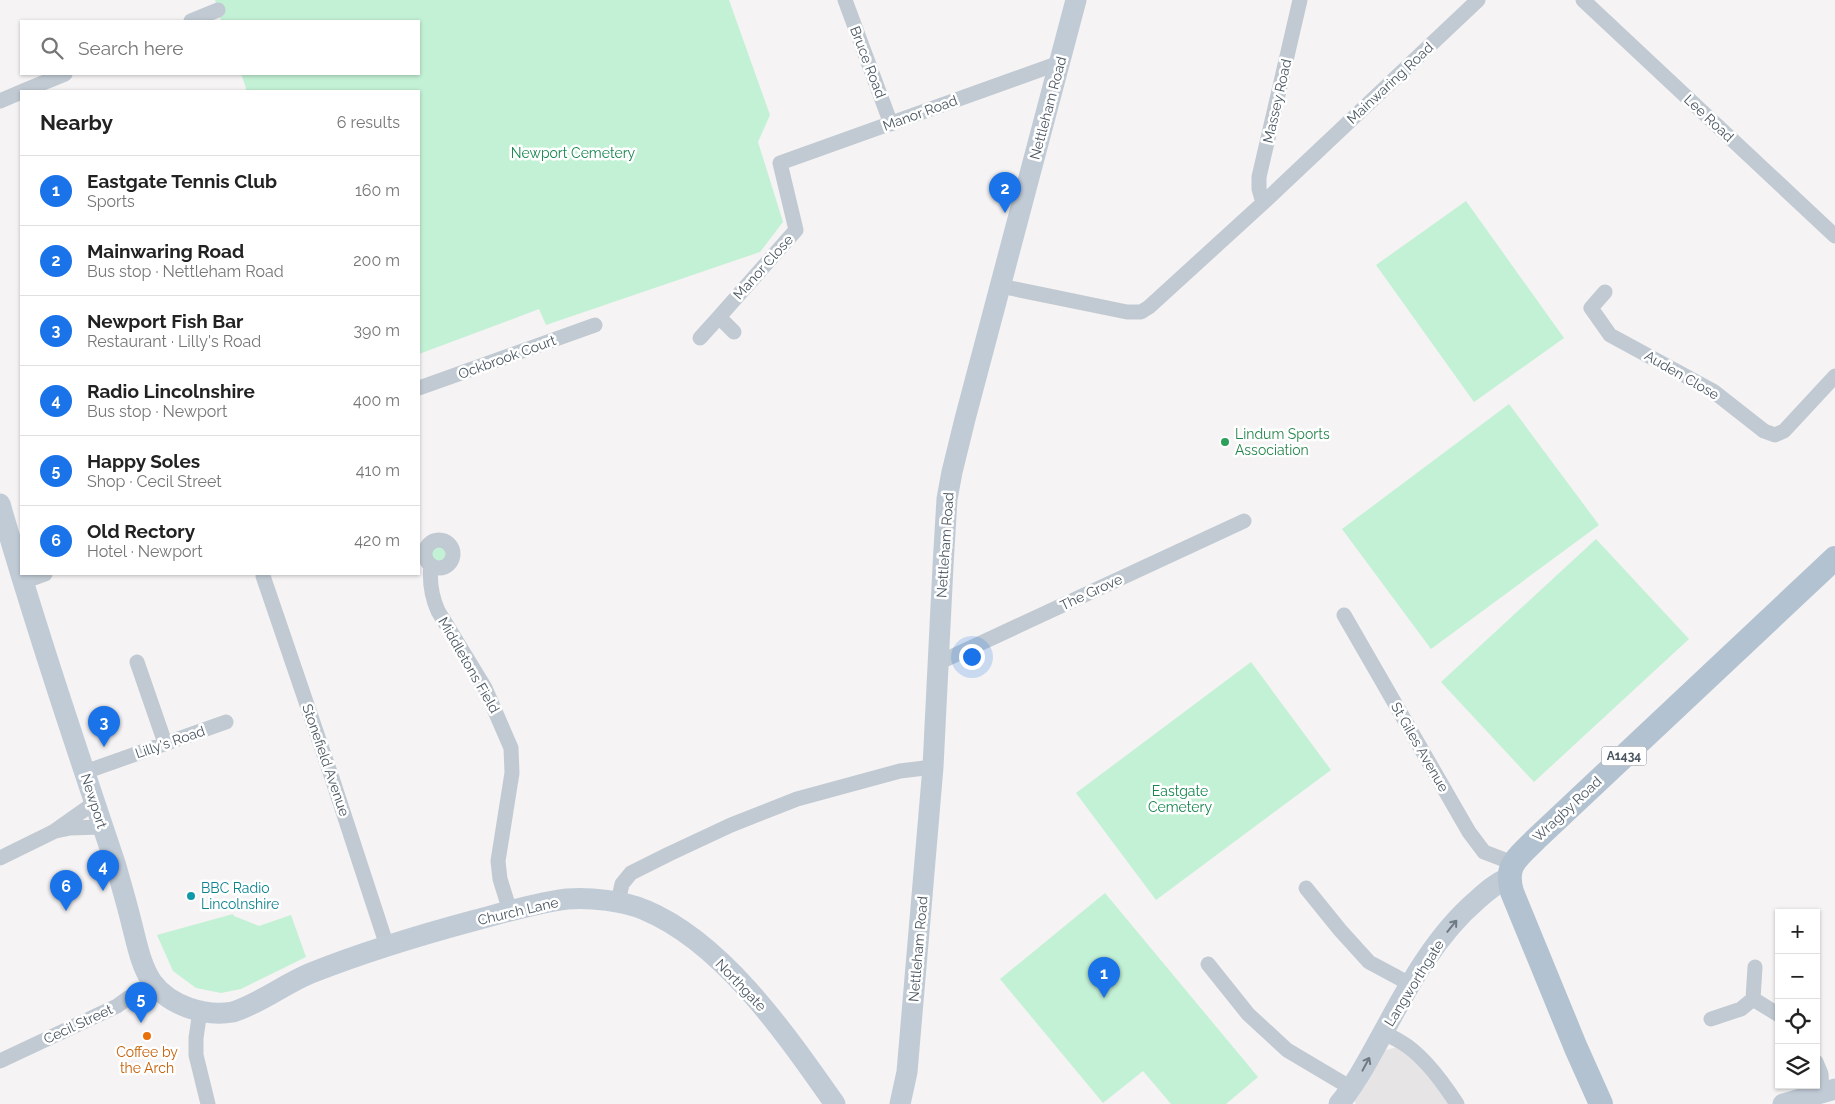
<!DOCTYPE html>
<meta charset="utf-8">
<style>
:root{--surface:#fff;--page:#f6f6f6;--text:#222;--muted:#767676;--line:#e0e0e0;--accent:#1a73e8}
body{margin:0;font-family:Raleway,sans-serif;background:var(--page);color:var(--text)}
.controls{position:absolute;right:15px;bottom:15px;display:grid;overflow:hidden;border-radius:0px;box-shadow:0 1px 4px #0004}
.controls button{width:45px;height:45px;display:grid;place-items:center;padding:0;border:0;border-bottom:1px solid var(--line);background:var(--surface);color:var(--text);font:25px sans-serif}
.you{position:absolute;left:971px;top:656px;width:18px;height:18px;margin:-12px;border:4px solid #fff;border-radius:50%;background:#1a73e8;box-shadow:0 0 0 8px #1a73e833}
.badge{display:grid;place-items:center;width:32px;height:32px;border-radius:50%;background:var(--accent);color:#fff;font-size:16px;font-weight:700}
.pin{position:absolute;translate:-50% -41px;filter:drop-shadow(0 1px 2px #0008)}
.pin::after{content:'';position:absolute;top:26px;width:18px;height:15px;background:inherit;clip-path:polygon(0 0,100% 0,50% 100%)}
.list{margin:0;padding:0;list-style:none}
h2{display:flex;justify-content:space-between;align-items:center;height:65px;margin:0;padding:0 20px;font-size:21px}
h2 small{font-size:16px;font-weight:400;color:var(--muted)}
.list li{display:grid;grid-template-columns:32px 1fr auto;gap:15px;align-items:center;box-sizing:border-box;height:70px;padding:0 20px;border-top:1px solid var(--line)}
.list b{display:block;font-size:19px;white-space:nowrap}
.list p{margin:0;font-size:16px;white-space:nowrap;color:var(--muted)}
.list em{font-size:16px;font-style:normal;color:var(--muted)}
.icon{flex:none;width:28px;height:28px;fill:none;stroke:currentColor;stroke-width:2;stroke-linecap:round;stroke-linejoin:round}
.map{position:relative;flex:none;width:1835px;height:1104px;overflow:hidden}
.search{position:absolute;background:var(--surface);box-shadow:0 1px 4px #0004;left:20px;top:20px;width:400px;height:55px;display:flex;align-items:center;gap:12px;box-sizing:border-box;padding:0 18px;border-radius:0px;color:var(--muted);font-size:19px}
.panel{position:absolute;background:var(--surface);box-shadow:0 1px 4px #0004;left:20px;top:90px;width:400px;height:485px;border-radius:0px}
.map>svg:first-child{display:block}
.education{fill:#e6e4e5}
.green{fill:#c3f1d5}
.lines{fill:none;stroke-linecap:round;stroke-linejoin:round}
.street{stroke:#c1cad2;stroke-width:15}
.secondary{stroke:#c1cbd6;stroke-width:21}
.primary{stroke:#b3c2d1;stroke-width:24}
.oneway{stroke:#6e7984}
.leisure-dot{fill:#2e9e5b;stroke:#fff;stroke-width:2}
.culture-dot{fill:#0f9aa8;stroke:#fff;stroke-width:2}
.food-dot{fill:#e8710a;stroke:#fff;stroke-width:2}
.labels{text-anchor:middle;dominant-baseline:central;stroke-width:5;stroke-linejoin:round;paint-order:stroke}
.shield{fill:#fff;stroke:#808990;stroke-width:1}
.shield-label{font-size:12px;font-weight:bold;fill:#4a5661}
.street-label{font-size:14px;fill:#4a5661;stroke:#fff}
.park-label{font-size:14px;fill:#17864f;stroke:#fff}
.leisure-label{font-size:14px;fill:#27864d;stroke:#fff;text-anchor:start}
.culture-label{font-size:14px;fill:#0d838f;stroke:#fff;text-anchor:start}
.food-label{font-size:14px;fill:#c56008;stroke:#fff}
</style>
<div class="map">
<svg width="1835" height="1104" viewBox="0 0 1835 1104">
<rect width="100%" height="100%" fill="#f5f3f3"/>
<path class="education" d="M1394,1048H1400L1412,1057L1450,1104H1356L1351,1095L1382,1051Z"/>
<path class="green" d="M215,0H729L770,115L758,142L783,222L760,252L546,325L539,309L419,354V91H245L246,88L241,74H419V21H221Z
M1466,201L1564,338L1474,402L1376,265Z
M1509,404L1599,525L1431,649L1342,529Z
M1596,539L1689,639L1534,782L1441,682Z
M429 554a10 10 0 1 1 20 0a10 10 0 1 1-20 0Z
M1251,662L1331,770L1156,900L1076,793Z
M1105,893L1258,1077L1226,1104H1171L1143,1071L1103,1103L1000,979Z
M233,914L234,916L259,926L291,915L306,957L241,989L221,993L196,988L173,971L157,935Z"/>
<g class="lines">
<path class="street" d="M845,0L891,124
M1583,0L1835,236
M191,21L218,10
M23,91L65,74
M0,101L21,92
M1263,203L1259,189V177L1300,0
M1000,286L1127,312H1141L1149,307L1263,203L1478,0
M1605,292L1591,308L1610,335L1713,391L1764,431L1775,435L1784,431L1835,376
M734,332L719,317L796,230L780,163L1059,63
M700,338L719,317
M419,388L595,325
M425 554a14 14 0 1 1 28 0a14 14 0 1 1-28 0Z
M431,565C429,582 431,595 438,611L485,688L511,748L512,773L498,861L500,879L510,911
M263,576L332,778L387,946
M23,582L45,574
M1344,615L1469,832L1484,852L1513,863
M137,662L165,743
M938,663L1244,521
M85,772L226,722
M56,831L70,828L102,827
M0,858L53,832L94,803
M1306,888L1340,930L1369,962L1410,984
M618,902L622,884L631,873L669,854L731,825L797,799L900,771L933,767
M1208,964L1248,1014L1287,1050L1351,1088
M1753,999L1779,1015
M200,1011L196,1038V1055L208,1104
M1711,1019L1741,1009L1753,999L1755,967
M1383,1033C1389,1036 1395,1038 1401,1042C1422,1054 1444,1084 1457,1104
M0,1061L117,1006L128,998L154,984
M1816,1062L1821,1074L1822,1093"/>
<path class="secondary" d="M0,504C35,625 75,744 115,863C121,884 127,904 132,925C137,944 141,966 152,982C170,1006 205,1017 233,1012C261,1003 284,984 311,973C364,952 420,935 476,920C506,912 536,903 567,899C589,897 625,901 645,910C724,943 787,1036 835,1104
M900,1104L907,1072L933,767L943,566L947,499L952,472L965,419L1076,0
M1339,1104C1357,1082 1369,1058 1383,1033C1408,986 1436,935 1477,900C1487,891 1496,883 1508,878
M1783,1104L1835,1089"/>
<path class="primary" d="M1601,1104L1576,1048L1512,892C1504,864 1518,858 1536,839L1835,558"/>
</g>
<defs><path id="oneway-shaft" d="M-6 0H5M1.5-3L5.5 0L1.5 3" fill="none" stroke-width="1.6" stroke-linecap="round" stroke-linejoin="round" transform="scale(1.25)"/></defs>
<g class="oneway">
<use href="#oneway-shaft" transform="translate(1452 926) rotate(-51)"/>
<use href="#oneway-shaft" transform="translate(1366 1064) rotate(-62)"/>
</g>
<circle class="leisure-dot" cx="1225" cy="442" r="5"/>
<circle class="culture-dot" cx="191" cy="896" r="5"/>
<circle class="food-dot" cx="147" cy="1036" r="5"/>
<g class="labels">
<rect class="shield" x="1601.5" y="746.5" width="45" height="19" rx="4"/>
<g class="shield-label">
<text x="1624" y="756">A1434</text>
</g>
<g class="street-label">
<text transform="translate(868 62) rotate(69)">Bruce Road</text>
<text transform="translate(1390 83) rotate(-43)">Mainwaring Road</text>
<text transform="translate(1277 101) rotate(-77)">Massey Road</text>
<text transform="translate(1048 108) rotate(-75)">Nettleham Road</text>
<text transform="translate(920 113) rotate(-20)">Manor Road</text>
<text transform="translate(1709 118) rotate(43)">Lee Road</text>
<text transform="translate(763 267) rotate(-48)">Manor Close</text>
<text transform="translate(507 357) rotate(-20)">Ockbrook Court</text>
<text transform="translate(1682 375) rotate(30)">Auden Close</text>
<text transform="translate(945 545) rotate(-86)">Nettleham Road</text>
<text transform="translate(1091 592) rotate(-25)">The Grove</text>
<text transform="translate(469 665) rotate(60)">Middletons Field</text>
<text transform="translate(170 742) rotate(-19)">Lilly's Road</text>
<text transform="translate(1420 747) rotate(60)">St Giles Avenue</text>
<text transform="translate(326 760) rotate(71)">Stonefield Avenue</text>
<text transform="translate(94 801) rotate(72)">Newport</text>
<text transform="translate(1567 809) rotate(-43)">Wragby Road</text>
<text transform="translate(518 911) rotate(-13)">Church Lane</text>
<text transform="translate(918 949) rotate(-85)">Nettleham Road</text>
<text transform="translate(1414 983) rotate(-58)">Langworthgate</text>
<text transform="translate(741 985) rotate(46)">Northgate</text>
<text transform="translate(78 1024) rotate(-25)">Cecil Street</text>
</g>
<g class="park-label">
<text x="573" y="153">Newport Cemetery</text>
<text x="1180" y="791">Eastgate<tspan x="1180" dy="16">Cemetery</tspan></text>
</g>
<g class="leisure-label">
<text x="1235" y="434">Lindum Sports<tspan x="1235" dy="16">Association</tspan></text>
</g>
<g class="culture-label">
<text x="201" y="888">BBC Radio<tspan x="201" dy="16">Lincolnshire</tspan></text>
</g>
<g class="food-label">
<text x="147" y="1052">Coffee by<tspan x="147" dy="16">the Arch</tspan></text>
</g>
</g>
</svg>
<div class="controls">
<button>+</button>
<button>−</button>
<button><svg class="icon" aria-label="locate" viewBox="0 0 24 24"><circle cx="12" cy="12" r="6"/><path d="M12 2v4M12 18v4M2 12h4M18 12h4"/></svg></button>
<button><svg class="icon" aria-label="layers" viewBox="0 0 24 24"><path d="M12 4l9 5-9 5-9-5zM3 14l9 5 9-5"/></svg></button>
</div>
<div class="you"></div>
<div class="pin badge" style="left:1104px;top:998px">1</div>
<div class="pin badge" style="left:1005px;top:213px">2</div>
<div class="pin badge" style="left:104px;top:747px">3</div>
<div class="pin badge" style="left:103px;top:891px">4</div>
<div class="pin badge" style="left:141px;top:1023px">5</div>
<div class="pin badge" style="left:66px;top:911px">6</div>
<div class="search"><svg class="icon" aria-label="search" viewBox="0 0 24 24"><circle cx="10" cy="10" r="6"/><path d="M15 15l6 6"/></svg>Search here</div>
<section class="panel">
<h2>Nearby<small>6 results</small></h2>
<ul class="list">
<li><span class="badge">1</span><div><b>Eastgate Tennis Club</b><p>Sports</p></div><em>160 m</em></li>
<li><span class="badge">2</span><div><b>Mainwaring Road</b><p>Bus stop · Nettleham Road</p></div><em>200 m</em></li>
<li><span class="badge">3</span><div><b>Newport Fish Bar</b><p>Restaurant · Lilly's Road</p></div><em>390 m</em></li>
<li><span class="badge">4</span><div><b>Radio Lincolnshire</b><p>Bus stop · Newport</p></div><em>400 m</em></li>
<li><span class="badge">5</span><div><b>Happy Soles</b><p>Shop · Cecil Street</p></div><em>410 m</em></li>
<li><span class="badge">6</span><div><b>Old Rectory</b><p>Hotel · Newport</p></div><em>420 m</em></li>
</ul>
</section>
</div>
